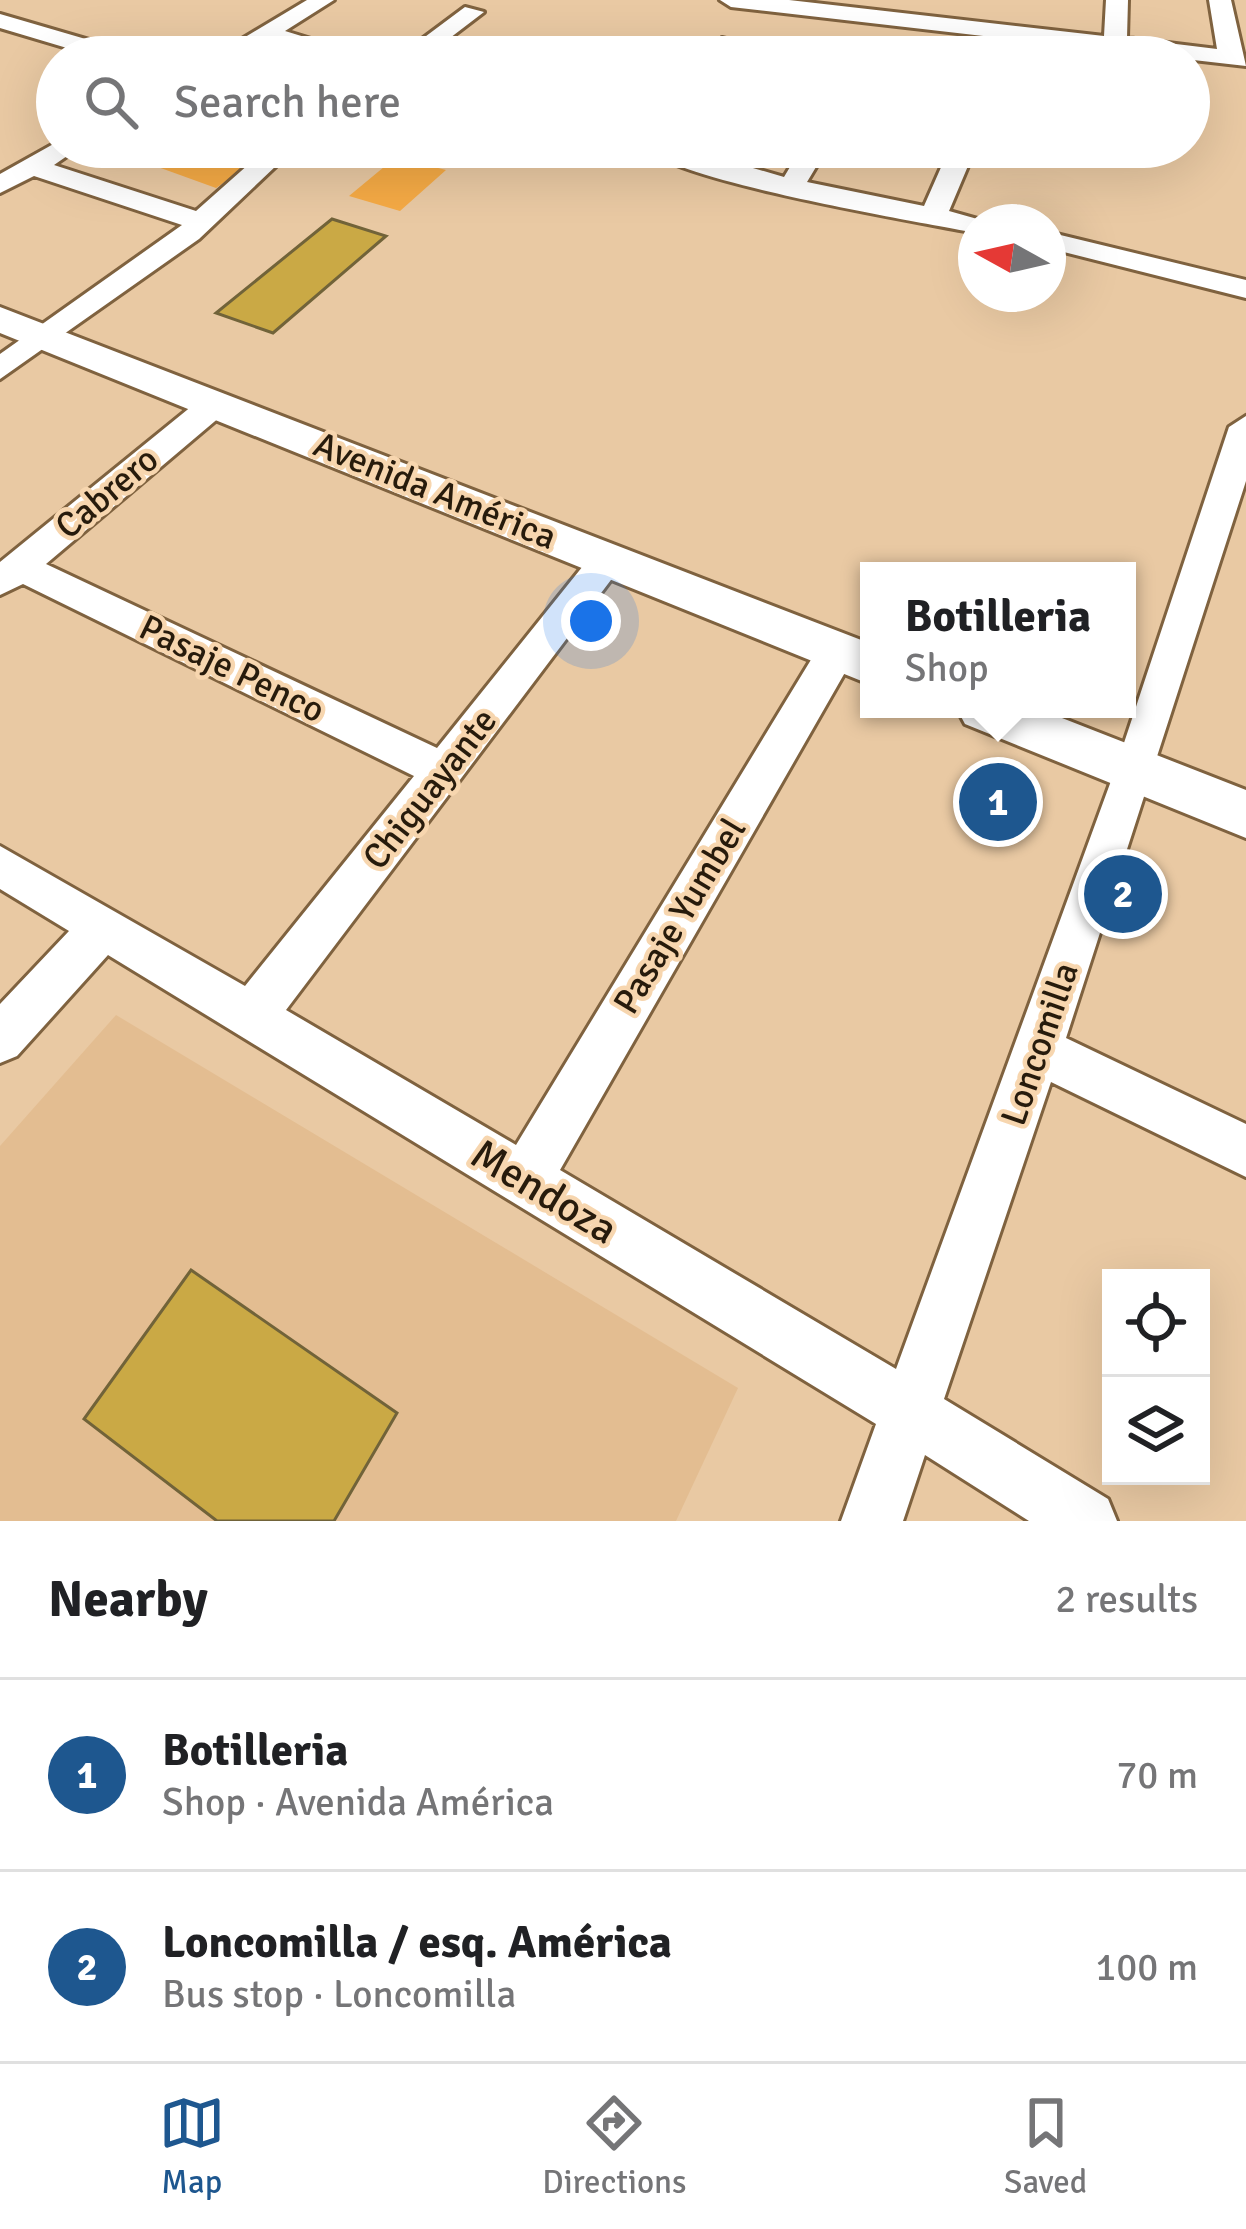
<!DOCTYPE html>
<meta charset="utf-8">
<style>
:root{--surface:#fff;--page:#f2f2f2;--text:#202124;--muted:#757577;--line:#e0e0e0;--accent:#1e578f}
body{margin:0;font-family:Signika,sans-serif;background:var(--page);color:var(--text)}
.controls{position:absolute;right:36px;bottom:36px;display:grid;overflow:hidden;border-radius:0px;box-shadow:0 12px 48px #0002}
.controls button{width:108px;height:108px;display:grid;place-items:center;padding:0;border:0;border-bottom:3px solid var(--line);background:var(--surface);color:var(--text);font:60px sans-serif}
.compass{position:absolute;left:958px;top:204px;width:108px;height:108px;border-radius:50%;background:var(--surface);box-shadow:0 12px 48px #0002;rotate:278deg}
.you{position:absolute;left:591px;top:621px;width:42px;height:42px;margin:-30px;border:9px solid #fff;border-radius:50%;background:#1a73e8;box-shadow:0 0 0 18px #1a73e833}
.badge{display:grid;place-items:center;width:78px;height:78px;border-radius:50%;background:var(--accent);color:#fff;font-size:39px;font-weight:700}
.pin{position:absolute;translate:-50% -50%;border:6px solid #fff;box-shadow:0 3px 12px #0006}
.popup{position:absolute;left:860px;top:562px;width:276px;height:156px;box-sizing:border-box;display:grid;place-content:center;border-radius:0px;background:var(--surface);filter:drop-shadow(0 3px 9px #0005);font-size:39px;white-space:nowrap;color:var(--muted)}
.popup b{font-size:45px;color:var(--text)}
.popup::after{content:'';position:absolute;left:50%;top:100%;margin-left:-24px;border:24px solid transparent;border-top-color:var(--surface)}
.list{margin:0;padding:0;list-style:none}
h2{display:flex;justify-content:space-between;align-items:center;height:156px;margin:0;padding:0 48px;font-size:51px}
h2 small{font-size:39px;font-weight:400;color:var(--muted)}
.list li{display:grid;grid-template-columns:78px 1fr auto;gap:36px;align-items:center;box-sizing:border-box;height:192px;padding:0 48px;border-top:3px solid var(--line)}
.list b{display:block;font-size:45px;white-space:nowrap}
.list p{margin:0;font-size:39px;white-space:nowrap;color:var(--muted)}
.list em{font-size:39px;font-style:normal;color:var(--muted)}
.icon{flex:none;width:66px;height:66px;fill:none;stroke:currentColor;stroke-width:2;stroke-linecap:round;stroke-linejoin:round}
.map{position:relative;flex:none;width:1246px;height:1521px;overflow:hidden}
.search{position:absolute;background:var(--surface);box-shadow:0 12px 48px #0002;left:36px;right:36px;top:36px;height:132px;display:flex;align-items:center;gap:30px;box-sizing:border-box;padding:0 42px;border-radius:66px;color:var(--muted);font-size:45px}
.sheet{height:540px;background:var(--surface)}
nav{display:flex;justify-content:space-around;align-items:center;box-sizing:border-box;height:168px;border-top:3px solid var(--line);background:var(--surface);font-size:33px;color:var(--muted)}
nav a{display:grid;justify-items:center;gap:6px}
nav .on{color:var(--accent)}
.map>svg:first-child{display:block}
.built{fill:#e3bd91}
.green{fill:#f5aa45}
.building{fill:#caa945;stroke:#716339;stroke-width:3}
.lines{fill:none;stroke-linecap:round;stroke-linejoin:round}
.minor-casing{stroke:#7f623f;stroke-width:6}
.major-casing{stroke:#7f623f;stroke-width:6}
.minor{fill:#fff;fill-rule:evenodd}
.major{fill:#fff;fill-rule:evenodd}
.labels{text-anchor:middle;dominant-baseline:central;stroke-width:9;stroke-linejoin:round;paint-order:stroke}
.street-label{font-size:36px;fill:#271b0c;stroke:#f7d6af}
.near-street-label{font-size:42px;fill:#271b0c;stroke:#f7d6af}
</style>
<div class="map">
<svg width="1246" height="1521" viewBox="0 0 1246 1521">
<rect width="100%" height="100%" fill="#e9c9a3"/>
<path class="built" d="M116,1015L738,1388L676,1521H0V1146Z"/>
<path class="green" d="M152,147H217L257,160L216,188L133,158Z
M396,157L446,170L400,211L349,196Z"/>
<path class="building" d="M332,219L386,236L273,333L216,313Z
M191,1270L397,1413L334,1521H217L84,1419Z"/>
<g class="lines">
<g class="minor-casing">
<path id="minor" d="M307,0H334L285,31L370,57H331L269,41L241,57H212Z
M720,0H789L1104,36L1106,0H1128L1127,38L1217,49L1209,0H1231L1246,66L731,7Z
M465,7L484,12L425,57H398Z
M0,14L130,52L134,57H97L0,28Z
M722,38L742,43L732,57H708Z
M592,41L648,52L652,57L584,53V43Z
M57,142V147H80L54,165L196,211L268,147H296L199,239L0,379V354L182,225L34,176L0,193V174Z
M643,147H681L784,177L802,147H828L807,182L924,206L950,147H976L949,211L988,222H976V233C915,221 678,182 643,147Z
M1048,232L1246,280V298L1048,248Z
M215,394L231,404L227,411L46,564L437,748L595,551H621L626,560L286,1010L516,1145L823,640L837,636L851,640L857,651L851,662L560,1170L896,1369L1115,770L1229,427L1246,416V481L1066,1038L1246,1124V1177L1051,1082L944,1399L1108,1499L1117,1521H1029L925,1455L903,1521H841L876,1424L108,955L17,1056L0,1063V1004L69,931L0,889V846L245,986L414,776L23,584L0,595V562L203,397Z"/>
</g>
<g class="major-casing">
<path id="major" d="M0,307L869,643V684L0,333Z
M957,709H1039L1246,790V838L965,724Z"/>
</g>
<use href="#minor" class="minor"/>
<use href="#major" class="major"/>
</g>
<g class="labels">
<g class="street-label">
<text transform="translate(435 491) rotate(22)">Avenida América</text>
<text transform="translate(107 493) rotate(-40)">Cabrero</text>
<text transform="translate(232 669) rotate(26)">Pasaje Penco</text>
<text transform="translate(430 789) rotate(-52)">Chiguayante</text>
<text transform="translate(680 916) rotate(-59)">Pasaje Yumbel</text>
<text transform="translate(1040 1044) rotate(-71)">Loncomilla</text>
</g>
<g class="near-street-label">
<text transform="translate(544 1192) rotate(31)">Mendoza</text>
</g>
</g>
</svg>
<div class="controls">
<button><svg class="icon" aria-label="locate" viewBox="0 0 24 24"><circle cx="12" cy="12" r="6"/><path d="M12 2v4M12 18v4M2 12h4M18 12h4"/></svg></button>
<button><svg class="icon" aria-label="layers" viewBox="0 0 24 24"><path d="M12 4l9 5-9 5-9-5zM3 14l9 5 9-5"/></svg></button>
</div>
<svg class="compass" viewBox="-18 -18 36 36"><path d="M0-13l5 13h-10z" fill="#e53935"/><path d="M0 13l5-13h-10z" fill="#757577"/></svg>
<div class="you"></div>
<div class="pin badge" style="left:998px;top:802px">1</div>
<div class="popup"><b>Botilleria</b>Shop</div>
<div class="pin badge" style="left:1123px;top:894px">2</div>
<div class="search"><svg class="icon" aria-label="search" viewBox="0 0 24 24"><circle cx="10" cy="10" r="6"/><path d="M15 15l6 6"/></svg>Search here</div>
</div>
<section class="sheet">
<h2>Nearby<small>2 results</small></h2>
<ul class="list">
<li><span class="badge">1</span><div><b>Botilleria</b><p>Shop · Avenida América</p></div><em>70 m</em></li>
<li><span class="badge">2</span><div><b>Loncomilla / esq. América</b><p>Bus stop · Loncomilla</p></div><em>100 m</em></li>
</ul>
</section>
<nav>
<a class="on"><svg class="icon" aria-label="map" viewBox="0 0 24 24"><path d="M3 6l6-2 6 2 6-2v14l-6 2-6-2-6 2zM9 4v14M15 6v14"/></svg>Map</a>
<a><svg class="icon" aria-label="directions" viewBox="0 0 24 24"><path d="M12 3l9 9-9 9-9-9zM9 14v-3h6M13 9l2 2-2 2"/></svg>Directions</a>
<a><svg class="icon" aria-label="saved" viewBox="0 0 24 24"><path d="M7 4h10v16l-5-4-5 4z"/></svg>Saved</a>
</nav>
